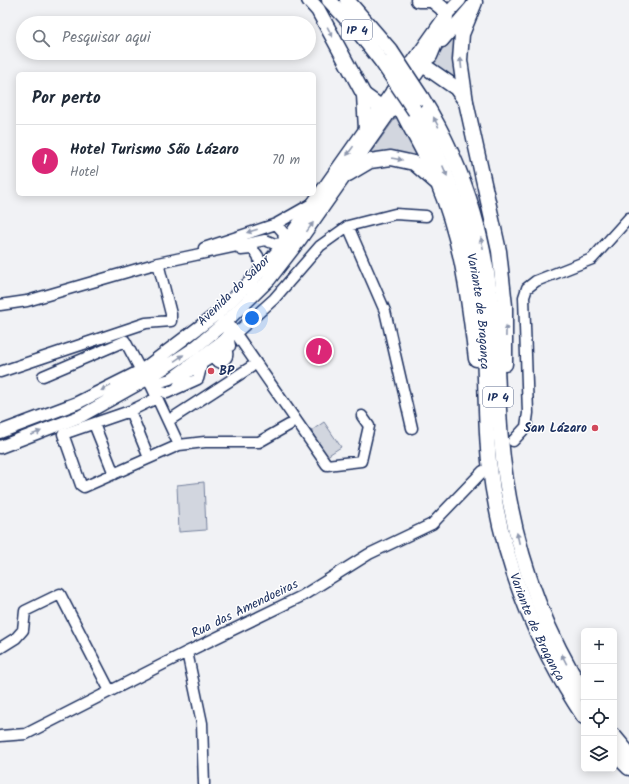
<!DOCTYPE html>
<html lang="pt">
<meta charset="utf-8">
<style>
:root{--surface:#fff;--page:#f2f2f3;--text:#1f2937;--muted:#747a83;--line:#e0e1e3;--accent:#db2777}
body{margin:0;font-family:Kalam,sans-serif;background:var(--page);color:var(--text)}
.controls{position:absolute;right:12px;bottom:12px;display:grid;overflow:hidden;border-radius:6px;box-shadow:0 2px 10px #0003}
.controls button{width:36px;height:36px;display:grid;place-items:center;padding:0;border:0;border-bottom:1px solid var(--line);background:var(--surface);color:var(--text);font:20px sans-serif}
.you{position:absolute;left:252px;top:318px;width:14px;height:14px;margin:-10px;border:3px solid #fff;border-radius:50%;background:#1a73e8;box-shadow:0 0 0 6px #1a73e833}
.badge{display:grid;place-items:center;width:26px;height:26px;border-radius:50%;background:var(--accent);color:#fff;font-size:13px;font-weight:700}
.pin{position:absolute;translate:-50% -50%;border:2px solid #fff;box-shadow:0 1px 4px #0006}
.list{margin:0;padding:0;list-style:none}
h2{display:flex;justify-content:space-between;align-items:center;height:52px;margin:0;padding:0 16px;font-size:17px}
h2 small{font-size:13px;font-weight:400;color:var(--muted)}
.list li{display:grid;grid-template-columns:26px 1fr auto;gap:12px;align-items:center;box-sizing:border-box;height:72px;padding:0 16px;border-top:1px solid var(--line)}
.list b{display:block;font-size:15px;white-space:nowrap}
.list p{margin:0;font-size:13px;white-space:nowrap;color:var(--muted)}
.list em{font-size:13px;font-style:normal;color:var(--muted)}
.icon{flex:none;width:22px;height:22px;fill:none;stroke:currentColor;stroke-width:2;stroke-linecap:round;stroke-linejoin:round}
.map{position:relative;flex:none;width:629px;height:784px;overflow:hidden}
.search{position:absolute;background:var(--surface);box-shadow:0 2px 10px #0003;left:16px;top:16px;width:300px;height:44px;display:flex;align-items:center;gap:10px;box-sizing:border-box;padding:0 14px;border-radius:22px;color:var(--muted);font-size:15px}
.panel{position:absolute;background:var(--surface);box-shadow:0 2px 10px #0003;left:16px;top:72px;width:300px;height:124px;border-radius:6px}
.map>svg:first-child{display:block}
.green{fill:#d2d6df;stroke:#76829e}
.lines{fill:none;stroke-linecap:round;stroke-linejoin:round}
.minor-casing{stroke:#1b2f5e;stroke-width:13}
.major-casing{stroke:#1b2f5e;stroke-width:15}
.highway-casing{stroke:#1b2f5e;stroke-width:17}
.minor{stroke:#fff;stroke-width:10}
.major{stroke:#fff;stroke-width:12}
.highway{stroke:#fff;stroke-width:14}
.highway-bridge-casing{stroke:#1b2f5e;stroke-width:17;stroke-linecap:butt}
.highway-bridge{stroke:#fff;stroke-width:14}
.oneway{fill:#8d97ae}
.poi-dot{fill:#d1495b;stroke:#fff;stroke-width:1.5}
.labels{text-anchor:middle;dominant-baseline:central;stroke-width:3;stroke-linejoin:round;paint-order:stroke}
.shield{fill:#fff;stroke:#5f6d8e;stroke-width:1}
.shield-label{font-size:12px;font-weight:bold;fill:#1b2f5e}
.street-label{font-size:13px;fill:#1b2f5e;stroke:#fff}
.poi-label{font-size:13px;font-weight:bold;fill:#1b2f5e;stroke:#fff;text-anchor:start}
</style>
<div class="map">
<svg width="629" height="784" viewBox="0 0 629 784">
<rect width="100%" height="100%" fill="#f1f2f5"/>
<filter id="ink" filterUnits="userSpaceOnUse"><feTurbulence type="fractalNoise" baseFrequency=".025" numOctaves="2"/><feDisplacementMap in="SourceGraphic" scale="8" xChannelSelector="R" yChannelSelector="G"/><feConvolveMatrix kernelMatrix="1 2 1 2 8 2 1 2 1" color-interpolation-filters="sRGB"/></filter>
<g filter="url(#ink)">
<path class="green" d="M460,24L459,82L432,64Z
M397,116L421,161L368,156Z
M125,386L88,405L79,412L0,443V438L71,411Z
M324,422L341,447L327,456L311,431Z
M204,482L206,530L179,532L177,485Z"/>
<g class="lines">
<g class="minor-casing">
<path id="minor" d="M276,224L283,232L285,247
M348,226L385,311L412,428
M204,248L276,224L313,203
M241,250L251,249C261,255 260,262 259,273
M0,305L27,301L158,263L265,240L275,244L289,242
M227,321L327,465L361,461L369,426L362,416
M235,334L274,299L320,246L348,226L395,214L426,216
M211,358L221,363C227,358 229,356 226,348
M0,372L146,323L171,321V314L158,263
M43,376L125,341L141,371L151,385L179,445L205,442H259L289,425
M151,385L170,379L228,336L227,323
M151,385L167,393L198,379L202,364
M177,388L184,375L230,346L228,336
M157,398L130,411L63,434L81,485L84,487L179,445
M130,411L149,458
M168,421L251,367
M94,424L114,474
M513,441L526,427L528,413L524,297L527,288L536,281L592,259L629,218
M0,648L16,638L23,630L25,611L60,594L110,691
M187,652L202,723L204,784
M0,736L26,734L187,652L302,596L369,554L432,524L483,471"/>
</g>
<g class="major-casing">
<path id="major" d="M442,41L472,6
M0,432L77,403L141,371L218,313L259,273L285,243L446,15L460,0
M0,447L81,416L147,379L193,349L227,321L269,280L300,240L428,58"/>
</g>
<g class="highway-casing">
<g id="highway">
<path d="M309,0L318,10L364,95L366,129"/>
<path d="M329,0L357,30L382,62"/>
<path d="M347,0L391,51"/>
<path d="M418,0H434"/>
<path d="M475,2L462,34L460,60L466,102L499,251L505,306V364"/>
<path d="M430,56L437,39L445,27L446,15L442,8L432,0"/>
<path d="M412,64L423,65L456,88L466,102"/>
<path d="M393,91C405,122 425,150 437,181C462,241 468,295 476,359"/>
<path d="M364,95L382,108L393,110"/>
<path d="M422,98C470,175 488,250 495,339C498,372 498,406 501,439C509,529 536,616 584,693"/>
<path id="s1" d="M415,111C455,180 477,256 483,336C486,377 485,420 489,461C499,552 533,641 584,717"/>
<path d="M348,174L370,161L391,158L414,163L436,182"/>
<path d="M614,736L629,754"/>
<path d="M614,753L629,768"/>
</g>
</g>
<use href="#minor" class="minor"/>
<use href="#major" class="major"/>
<use href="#highway" class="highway"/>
<g class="highway-bridge-casing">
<path id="highway-bridge" d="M391,51L422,98
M382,62L415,111"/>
</g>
<use href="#highway-bridge" class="highway-bridge"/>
</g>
<defs><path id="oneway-solid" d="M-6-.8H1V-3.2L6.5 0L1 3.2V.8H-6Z"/></defs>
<g class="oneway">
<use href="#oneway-solid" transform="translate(330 32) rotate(62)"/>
<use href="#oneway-solid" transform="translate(461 63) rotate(-96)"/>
<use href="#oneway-solid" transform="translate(436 122) rotate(-117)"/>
<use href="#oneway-solid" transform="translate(350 151) rotate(126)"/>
<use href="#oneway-solid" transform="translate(397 159) rotate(10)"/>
<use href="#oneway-solid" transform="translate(445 171) rotate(67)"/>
<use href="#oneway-solid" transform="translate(310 227) rotate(-54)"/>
<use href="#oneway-solid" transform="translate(252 231) rotate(162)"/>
<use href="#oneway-solid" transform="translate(482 243) rotate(-102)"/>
<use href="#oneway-solid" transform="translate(506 331) rotate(-89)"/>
<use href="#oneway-solid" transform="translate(179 358) rotate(-34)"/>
<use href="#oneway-solid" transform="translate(106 388) rotate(153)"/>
<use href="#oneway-solid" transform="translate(36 433) rotate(-21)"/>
<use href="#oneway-solid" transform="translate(518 538) rotate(-102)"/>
<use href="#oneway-solid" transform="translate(564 659) rotate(-117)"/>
</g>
</g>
<g class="poi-dot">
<circle cx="211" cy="371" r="4"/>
<circle cx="595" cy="428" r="4"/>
</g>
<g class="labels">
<g class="shield">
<rect x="342" y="20" width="30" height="20" rx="3"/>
<rect x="483" y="387" width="30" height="20" rx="3"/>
</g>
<g class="shield-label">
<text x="357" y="30">IP 4</text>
<text x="498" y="397">IP 4</text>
</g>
<g class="street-label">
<text transform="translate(234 291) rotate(-44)">Avenida do Sabor</text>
<text stroke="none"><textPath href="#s1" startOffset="212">Variante de Bragança</textPath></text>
<text transform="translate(245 609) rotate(-26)">Rua das Amendoeiras</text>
<text stroke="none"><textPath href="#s1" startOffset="536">Variante de Bragança</textPath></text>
</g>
<g class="poi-label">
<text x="219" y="371">BP</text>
<text x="587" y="428" text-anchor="end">San Lázaro</text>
</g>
</g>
</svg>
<div class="controls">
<button>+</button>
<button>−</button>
<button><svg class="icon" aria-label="locate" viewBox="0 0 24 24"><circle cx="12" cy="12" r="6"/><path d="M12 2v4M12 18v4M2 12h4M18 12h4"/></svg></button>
<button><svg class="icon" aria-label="layers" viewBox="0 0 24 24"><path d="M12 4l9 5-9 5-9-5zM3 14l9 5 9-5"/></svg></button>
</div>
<div class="you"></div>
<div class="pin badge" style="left:319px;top:351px">1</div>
<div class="search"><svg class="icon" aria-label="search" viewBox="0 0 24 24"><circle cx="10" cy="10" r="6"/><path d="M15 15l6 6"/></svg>Pesquisar aqui</div>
<section class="panel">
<h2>Por perto<small></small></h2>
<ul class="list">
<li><span class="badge">1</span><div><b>Hotel Turismo São Lázaro</b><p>Hotel</p></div><em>70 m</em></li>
</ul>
</section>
</div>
